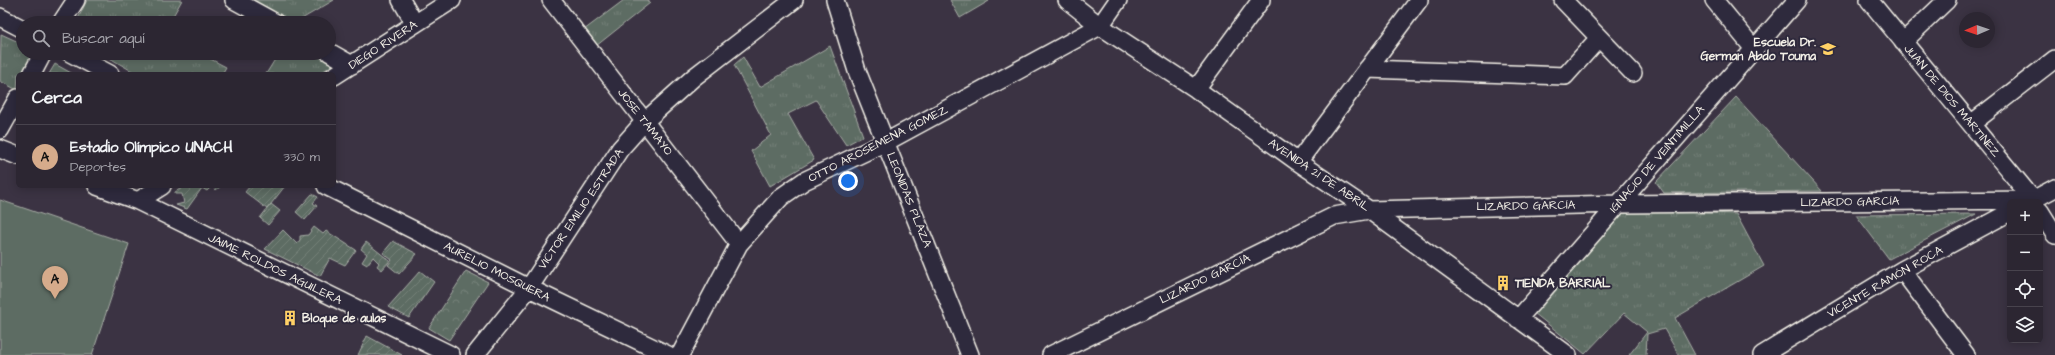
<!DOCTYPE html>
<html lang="es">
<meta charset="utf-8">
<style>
:root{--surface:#2c2632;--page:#342e3a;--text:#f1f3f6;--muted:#a6a5ac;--line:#48434d;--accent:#d6ab8b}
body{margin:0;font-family:"Architects Daughter",sans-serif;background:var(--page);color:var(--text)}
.controls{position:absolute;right:12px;bottom:12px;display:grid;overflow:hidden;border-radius:6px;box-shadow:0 2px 10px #0003}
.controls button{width:36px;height:36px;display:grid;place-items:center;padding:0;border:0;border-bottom:1px solid var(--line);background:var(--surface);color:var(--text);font:20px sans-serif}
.compass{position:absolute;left:1959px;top:12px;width:36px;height:36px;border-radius:50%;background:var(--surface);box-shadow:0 2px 10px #0003;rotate:268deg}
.you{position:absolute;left:848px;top:181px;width:14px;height:14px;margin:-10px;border:3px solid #fff;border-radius:50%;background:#1a73e8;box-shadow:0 0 0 6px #1a73e833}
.badge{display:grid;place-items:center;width:26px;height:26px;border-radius:50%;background:var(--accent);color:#111;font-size:13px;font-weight:700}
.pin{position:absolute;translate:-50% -33px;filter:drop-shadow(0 1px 2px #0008)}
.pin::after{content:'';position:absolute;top:21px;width:14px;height:12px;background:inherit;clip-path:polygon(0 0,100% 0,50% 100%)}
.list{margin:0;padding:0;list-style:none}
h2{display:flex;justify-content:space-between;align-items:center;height:52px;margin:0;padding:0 16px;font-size:17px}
h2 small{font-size:13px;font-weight:400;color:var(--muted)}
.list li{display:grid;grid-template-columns:26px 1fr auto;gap:12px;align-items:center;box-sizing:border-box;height:64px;padding:0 16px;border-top:1px solid var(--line)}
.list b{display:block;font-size:15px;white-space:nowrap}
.list p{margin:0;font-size:13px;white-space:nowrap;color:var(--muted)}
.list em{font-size:13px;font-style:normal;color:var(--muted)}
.icon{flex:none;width:22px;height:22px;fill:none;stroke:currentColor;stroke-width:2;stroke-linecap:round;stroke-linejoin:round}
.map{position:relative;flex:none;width:2055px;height:355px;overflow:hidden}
.search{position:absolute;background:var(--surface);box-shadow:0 2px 10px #0003;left:16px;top:16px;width:320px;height:44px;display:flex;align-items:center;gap:10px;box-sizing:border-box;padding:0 14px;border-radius:22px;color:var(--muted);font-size:15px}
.panel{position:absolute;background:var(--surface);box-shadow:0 2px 10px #0003;left:16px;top:72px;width:320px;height:116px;border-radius:6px}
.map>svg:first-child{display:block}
.grass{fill:url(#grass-tufts);stroke:#a8aea6}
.forest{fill:url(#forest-crowns);stroke:#a8aea6}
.park{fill:#5d6c63;stroke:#a8aea6}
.garden{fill:url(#garden-furrows);stroke:#a8aea6}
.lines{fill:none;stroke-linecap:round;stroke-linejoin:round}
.minor-casing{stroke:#f4f1e8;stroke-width:20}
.minor{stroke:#2f2a3d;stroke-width:17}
.labels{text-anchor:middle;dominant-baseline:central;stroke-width:4;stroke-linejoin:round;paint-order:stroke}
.poi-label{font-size:12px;font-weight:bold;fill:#f4f1e8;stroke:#2f2a3d;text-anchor:start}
.street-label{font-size:12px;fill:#f4f1e8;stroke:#2f2a3d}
</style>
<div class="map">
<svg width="2055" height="355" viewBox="0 0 2055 355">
<defs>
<pattern id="grass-tufts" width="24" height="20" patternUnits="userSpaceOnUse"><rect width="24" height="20" fill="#5d6c63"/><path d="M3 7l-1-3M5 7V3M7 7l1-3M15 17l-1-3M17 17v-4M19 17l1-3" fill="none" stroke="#758179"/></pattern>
<pattern id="forest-crowns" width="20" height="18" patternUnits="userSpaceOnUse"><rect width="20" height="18" fill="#5d6c63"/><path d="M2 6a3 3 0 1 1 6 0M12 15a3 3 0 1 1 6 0" fill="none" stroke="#758179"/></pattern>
<pattern id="garden-furrows" width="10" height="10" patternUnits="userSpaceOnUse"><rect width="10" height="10" fill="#5d6c63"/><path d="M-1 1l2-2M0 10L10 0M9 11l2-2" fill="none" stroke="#758179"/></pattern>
</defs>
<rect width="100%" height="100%" fill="#3b3343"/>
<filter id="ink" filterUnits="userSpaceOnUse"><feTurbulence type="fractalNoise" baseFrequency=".025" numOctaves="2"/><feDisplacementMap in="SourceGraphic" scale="8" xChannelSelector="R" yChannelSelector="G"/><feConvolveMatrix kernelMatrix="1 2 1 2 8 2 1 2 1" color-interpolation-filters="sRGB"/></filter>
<g filter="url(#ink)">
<path class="grass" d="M87,0H182L169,23H76Z
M252,0H334L295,23L250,1Z
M624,0H648L650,3L596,46L584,30Z
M950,0H988L989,1L960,18Z
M1,34L23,44V53H37L26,74H18L17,90L0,81Z
M830,46L863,136L846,145L816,100L788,114L814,160L770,186L751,151L771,135L734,65L743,57L760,87Z
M101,53H199L226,67L222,74H137Z
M279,53H312L333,65L318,74H266Z
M55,64L73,74H49Z
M1736,97L1822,191L1664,193L1656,182Z
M1622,210L1736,214L1764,266L1675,318L1695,355H1679L1664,329L1647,334L1646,355H1629L1647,332L1624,313L1585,354L1534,313Z
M1976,214L1889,259L1856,215Z"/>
<path class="forest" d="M466,271L488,282L449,340L429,328Z"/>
<path class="park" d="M0,200L129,244L92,355H0Z"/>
<path class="garden" d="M185,186H221L216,190L212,186L207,191L202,188L187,209L176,205L184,203L182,194H175V192Z
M250,186H285L267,209L245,192Z
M312,194L318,197L313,203L317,206L305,220L296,212Z
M271,204L280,211L268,225L260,218Z
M314,227L323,234L326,231L356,250L345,265L330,258L320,276L265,249L283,230L297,244L300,240V236L308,235Z
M393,241L417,254L399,274L388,265L392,260L383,253Z
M366,242L390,261L382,270L377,266L379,263L373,257L367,265L362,262L367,254L361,249Z
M420,271L434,282L409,318L388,307Z
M367,336L402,355H358Z"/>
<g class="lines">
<g class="minor-casing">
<path id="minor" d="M234,0L276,23
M401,0L415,24
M551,0L739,244
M835,0L857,71L970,355
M1067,0L1100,26L1196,89L1298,162L1369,210L1568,355
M1563,0L1633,73
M1714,0L1754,49
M1869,0L2035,202
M0,17L23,29
M61,23L76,0
M1903,42L1947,0
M329,52L352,65
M70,53L110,74
M1367,69L1565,76L1599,38
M32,74L43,53
M334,76L452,0
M1196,89L1261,0
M1971,124L2055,59
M0,130L18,98
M0,149L18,156
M1298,162L1419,0
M97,186L138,201L451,355
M326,186L529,288L668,355
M138,201L162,186
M2029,202L2055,188
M2040,211L2055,235
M1902,270L1966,355
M1518,319L1797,0
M475,355L529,288L620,149L644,122L694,77L794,0
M680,355L739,244L781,197L804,181L886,142L1100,26L1118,0
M1051,355L1334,216L1369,210L1619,204L2033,200
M1762,355L1902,270L2010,212"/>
</g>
<use href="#minor" class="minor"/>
</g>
</g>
<defs>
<g id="school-bare" transform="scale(1.2)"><path d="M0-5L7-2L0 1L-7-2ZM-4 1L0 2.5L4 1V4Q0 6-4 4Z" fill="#ffd166" stroke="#2f2a3d" stroke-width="2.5" paint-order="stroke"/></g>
<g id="building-bare" transform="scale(1.2)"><path d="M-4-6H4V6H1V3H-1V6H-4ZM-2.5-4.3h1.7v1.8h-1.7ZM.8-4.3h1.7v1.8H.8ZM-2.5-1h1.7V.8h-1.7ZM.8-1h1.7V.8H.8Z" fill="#ffd166" stroke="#2f2a3d" stroke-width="2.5" paint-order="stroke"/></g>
</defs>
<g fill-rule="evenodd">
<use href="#school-bare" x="1828" y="49"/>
<use href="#building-bare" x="1503" y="283"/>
<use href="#building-bare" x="290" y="318"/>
</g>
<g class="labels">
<g class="poi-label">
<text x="1816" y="42" text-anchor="end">Escuela Dr.<tspan x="1816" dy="14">German Abdo Touma</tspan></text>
<text x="1515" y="283">TIENDA BARRIAL</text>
<text x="302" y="318">Bloque de aulas</text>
</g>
<g class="street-label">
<text transform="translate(383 45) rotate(-33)">DIEGO RIVERA</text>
<text transform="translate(1952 101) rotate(50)">JUAN DE DIOS MARTINEZ</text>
<text transform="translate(645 122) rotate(52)">JOSE TAMAYO</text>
<text transform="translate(878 144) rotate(-27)">OTTO AROSEMENA GOMEZ</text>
<text transform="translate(1657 159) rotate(-49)">IGNACIO DE VEINTIMILLA</text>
<text transform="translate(1319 175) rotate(34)">AVENIDA 21 DE ABRIL</text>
<text transform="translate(909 200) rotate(68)">LEONIDAS PLAZA</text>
<text transform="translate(1850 202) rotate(-1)">LIZARDO GARCÍA</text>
<text transform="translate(1526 206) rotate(-1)">LIZARDO GARCÍA</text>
<text transform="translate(581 209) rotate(-56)">VICTOR EMILIO ESTRADA</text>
<text transform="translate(275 269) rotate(26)">JAIME ROLDOS AGUILERA</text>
<text transform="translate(497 272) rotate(27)">AURELIO MOSQUERA</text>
<text transform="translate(1205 279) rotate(-26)">LIZARDO GARCÍA</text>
<text transform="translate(1885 282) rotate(-30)">VICENTE RAMÓN ROCA</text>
</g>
</g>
</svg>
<div class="controls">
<button>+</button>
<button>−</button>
<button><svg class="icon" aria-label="locate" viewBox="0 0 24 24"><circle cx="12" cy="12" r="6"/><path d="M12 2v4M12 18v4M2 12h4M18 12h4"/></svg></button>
<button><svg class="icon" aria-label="layers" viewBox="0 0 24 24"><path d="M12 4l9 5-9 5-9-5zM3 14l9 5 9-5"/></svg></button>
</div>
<svg class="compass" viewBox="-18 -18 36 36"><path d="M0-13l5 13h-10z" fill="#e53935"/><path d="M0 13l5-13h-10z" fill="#a6a5ac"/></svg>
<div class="you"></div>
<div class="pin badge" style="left:55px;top:299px">A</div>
<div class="search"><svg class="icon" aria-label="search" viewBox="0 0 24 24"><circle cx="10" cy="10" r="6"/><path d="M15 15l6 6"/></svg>Buscar aquí</div>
<section class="panel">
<h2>Cerca<small></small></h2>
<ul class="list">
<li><span class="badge">A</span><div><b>Estadio Olímpico UNACH</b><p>Deportes</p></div><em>330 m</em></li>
</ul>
</section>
</div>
